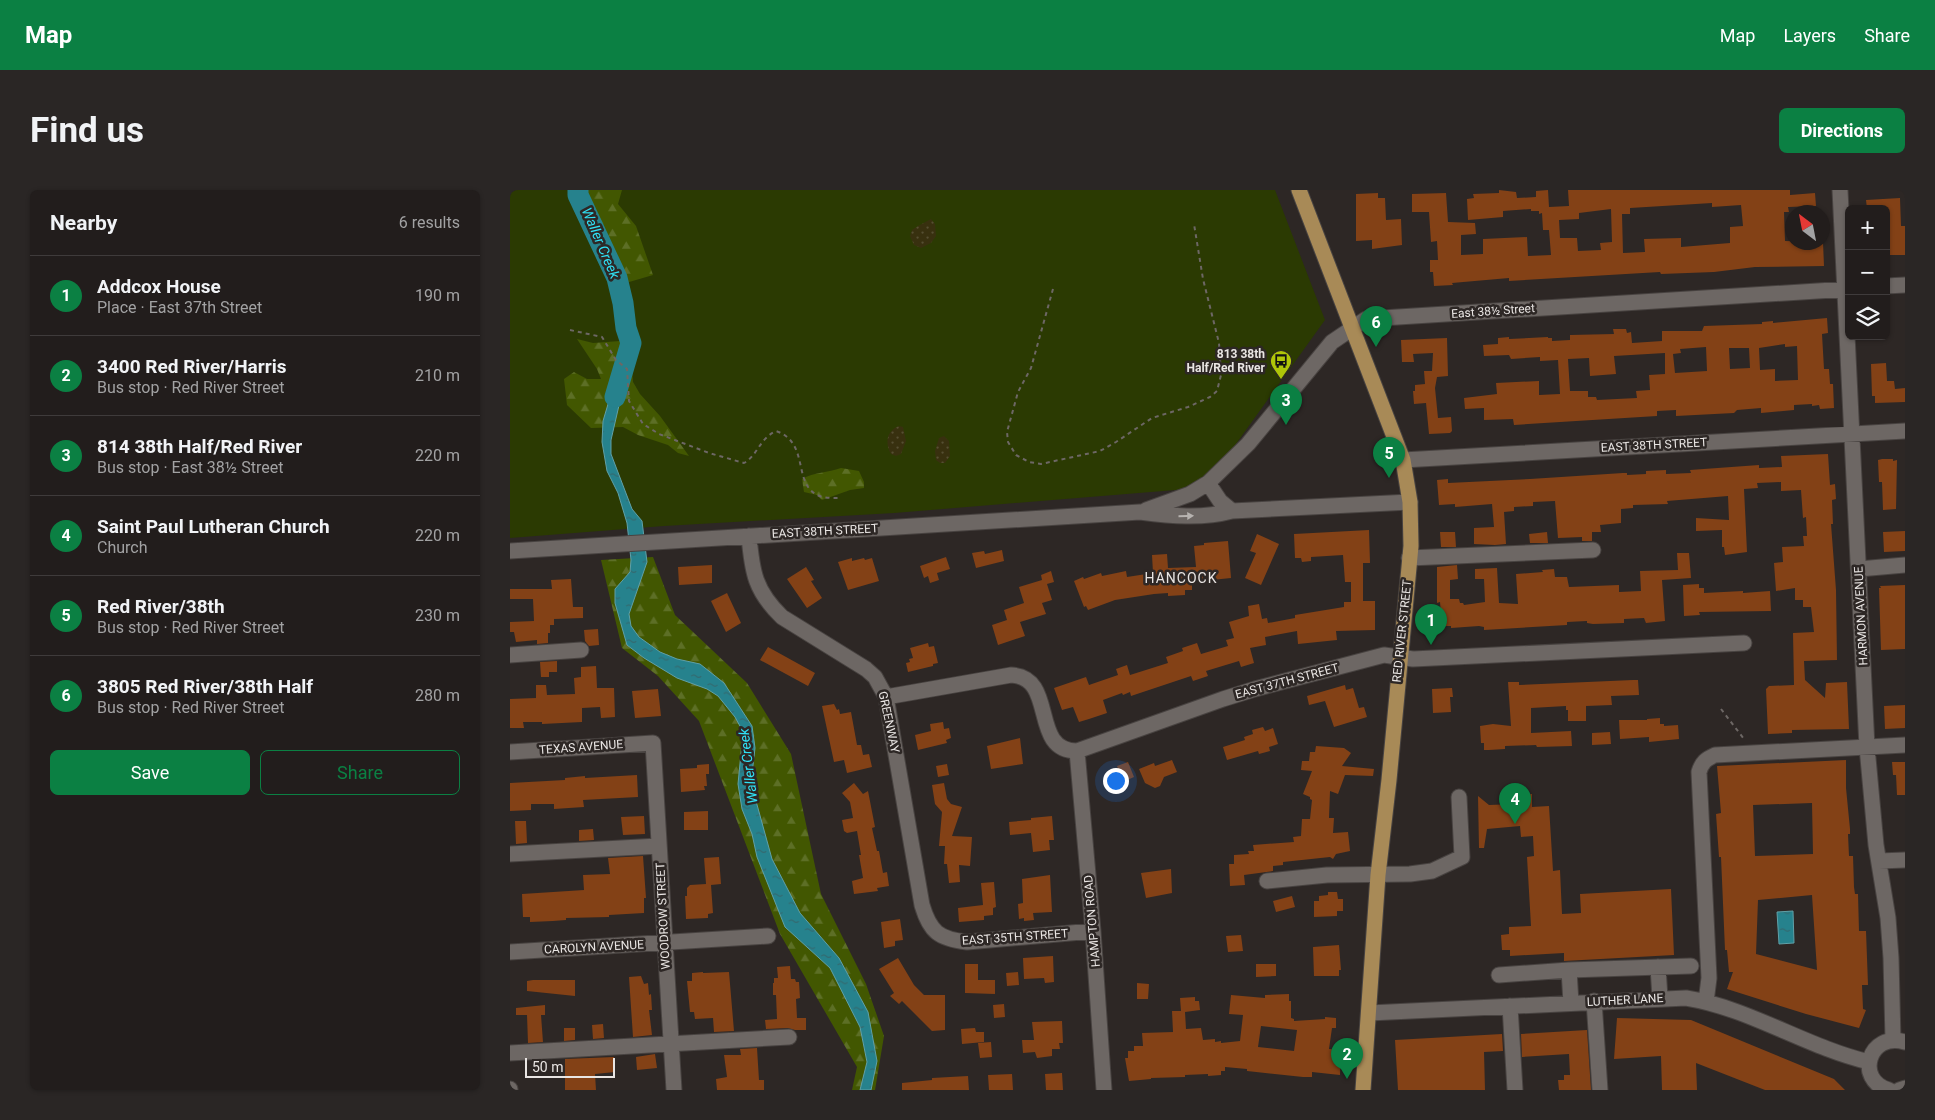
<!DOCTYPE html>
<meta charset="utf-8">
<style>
:root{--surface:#221d1c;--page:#2a2625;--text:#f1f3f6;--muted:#a2a2a3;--line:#3f3b3b;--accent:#0b8043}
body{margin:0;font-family:Roboto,sans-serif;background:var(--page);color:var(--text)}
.controls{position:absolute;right:15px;top:15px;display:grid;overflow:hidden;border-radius:8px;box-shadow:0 1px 4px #0004}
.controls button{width:45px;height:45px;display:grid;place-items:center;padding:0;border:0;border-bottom:1px solid var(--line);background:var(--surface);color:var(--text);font:25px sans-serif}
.compass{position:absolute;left:1275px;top:15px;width:45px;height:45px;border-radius:50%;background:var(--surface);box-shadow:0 1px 4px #0004;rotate:328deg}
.scale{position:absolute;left:15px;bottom:12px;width:90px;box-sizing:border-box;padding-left:5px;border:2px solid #e9e5e3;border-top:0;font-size:14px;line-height:18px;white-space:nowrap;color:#e9e5e3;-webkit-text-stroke:4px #2d2725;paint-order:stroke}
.you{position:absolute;left:605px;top:590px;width:18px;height:18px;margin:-12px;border:4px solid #fff;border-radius:50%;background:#1a73e8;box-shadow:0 0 0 8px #1a73e833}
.badge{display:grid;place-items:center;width:32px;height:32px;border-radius:50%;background:var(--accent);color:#fff;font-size:16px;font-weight:700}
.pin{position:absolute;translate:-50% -41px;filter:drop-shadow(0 1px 2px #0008)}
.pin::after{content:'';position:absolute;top:26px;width:18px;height:15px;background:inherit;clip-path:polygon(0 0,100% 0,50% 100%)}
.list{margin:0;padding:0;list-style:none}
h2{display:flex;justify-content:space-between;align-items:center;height:65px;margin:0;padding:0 20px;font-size:21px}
h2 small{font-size:16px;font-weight:400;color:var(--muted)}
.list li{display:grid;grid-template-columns:32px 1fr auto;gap:15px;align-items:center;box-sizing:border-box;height:80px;padding:0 20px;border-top:1px solid var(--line)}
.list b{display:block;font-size:19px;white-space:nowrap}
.list p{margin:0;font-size:16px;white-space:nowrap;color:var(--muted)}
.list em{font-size:16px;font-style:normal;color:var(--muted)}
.actions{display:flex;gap:10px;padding:15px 20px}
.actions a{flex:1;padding:11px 0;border:1px solid var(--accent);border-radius:8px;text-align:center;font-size:18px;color:var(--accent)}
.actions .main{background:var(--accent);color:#fff}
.icon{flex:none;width:28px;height:28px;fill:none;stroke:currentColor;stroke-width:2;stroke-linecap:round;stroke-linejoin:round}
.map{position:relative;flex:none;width:1395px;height:900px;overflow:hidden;border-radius:8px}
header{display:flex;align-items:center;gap:30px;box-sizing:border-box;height:70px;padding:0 25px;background:var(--accent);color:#fff}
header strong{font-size:24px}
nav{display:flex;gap:28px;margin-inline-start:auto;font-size:18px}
.intro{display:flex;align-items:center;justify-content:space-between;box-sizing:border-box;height:120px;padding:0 30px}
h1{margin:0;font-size:35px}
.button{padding:12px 22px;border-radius:8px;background:var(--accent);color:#fff;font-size:18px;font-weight:700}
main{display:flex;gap:30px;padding:0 30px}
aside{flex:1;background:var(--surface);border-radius:8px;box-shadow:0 1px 4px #0004}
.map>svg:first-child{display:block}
.grass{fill:#2b3a02}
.forest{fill:url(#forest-firs)}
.sand{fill:url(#sand-dots)}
.water{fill:url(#water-ripples);stroke:#60a0a7}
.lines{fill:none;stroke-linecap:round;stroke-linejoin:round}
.river{stroke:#26828d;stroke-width:21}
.building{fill:#834116;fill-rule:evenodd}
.minor-casing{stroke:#484341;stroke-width:17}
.major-casing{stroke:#484341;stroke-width:17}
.path{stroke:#6d6765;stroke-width:2;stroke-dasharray:4 4;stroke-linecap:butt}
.minor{stroke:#6d6764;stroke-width:15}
.major{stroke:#a88a57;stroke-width:15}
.oneway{fill:#b7b3b0}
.labels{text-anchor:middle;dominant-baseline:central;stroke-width:5;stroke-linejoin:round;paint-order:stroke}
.street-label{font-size:12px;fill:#e9e5e3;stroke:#2d2725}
.poi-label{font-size:12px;font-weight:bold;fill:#e9e5e3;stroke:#2d2725;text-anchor:end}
.water-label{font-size:14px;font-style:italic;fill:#30e1f5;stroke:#2d2725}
.neighbourhood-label{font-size:14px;letter-spacing:1px;fill:#e9e5e3;stroke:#2d2725}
</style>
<header>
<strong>Map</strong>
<nav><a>Map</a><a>Layers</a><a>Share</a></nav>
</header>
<div class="intro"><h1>Find us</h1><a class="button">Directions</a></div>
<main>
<aside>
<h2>Nearby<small>6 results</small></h2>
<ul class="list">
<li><span class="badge">1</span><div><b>Addcox House</b><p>Place · East 37th Street</p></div><em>190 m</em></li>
<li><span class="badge">2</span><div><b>3400 Red River/Harris</b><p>Bus stop · Red River Street</p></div><em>210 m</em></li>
<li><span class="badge">3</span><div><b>814 38th Half/Red River</b><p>Bus stop · East 38½ Street</p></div><em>220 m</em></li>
<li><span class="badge">4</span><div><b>Saint Paul Lutheran Church</b><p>Church</p></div><em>220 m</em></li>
<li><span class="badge">5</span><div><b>Red River/38th</b><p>Bus stop · Red River Street</p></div><em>230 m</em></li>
<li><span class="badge">6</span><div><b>3805 Red River/38th Half</b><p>Bus stop · Red River Street</p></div><em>280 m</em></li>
</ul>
<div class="actions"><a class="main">Save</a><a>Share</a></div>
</aside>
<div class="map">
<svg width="1395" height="900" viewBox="0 0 1395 900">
<defs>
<pattern id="forest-firs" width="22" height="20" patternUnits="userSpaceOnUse" patternTransform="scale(1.25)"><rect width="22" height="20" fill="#425701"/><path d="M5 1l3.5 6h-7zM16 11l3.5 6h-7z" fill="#5d6f26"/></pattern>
<pattern id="sand-dots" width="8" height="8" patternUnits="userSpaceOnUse" patternTransform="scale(1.25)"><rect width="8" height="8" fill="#38300f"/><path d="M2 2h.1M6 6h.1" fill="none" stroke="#554e32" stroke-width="1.8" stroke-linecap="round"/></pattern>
<pattern id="water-ripples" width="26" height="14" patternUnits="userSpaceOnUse" patternTransform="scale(1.25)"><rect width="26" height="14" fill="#26828d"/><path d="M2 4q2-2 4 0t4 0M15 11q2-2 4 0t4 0" fill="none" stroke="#336a70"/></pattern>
</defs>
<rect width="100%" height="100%" fill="#2d2725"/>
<path class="grass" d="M0,0H765L815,130L698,293L690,298L384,323L154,336L0,348Z"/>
<path class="forest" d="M61,0H112L108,14L126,36L143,85L102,97Z
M67,149L83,153L110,151L126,167L122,180L123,192L130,204L150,226L179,266L168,263L158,255L128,245L113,237L81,238L57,215L54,189L64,182L77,189H91L87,179Z
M331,278L349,281L354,292V298L340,300L312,310L307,305L294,302L292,289C304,282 318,283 331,278Z
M143,367L165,425L237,493L281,564L311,704L356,794L374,846L365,900H342L347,877L270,744L189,531L148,486L112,458L91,370Z"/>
<path class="sand" d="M421,29L425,34L426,46L421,53L411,58L404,55L400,46L402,40L408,36Z
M389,236L393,237L396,251L391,264L386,266L381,264C375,254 376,241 389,236Z
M434,246L439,251L440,266L435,273H430L426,270L425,261L429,248Z"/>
<path class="water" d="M109,103L114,105L117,112L124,145L122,149C125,158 123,168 117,176L110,172C109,163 115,156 114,147C113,135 111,119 106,108Z
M106,175L115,180L116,185L101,250V264L122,319L132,331L137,372L119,424L121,436L129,447L150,462L167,469L190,474L214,493L242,536L245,558L241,593L262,669L290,723L329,768L358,822L367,871L361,900H350L357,872L350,837L320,778L275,737L247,667L242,644L232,619L228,594L232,553L231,538L225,527L208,506L197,499L167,488L134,468L117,455L105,413V399L120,382L121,370L117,333L108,303L97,281L92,252L93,231L104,194Z
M1283,721L1284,753L1269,754L1267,722Z"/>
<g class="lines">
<path class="river" d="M68,0V5L107,88L113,113L116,138L121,153L105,207"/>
</g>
<path class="building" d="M989,0L1006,2L1007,8L1026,7V1L1038,0L1039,17L1059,16L1058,0H1280V5L1305,3L1306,16L1278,17L1279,22H1274L1275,51L1313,52L1314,76L1245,77L1204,82L1151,84L1150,82L999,91V88L942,93L943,95L924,96L923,82H920V70H928L927,51L921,52L919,22H902V4L936,3L938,32L965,33L966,44L951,45V65L973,64V49L1017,47L1018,66L1041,65L1039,40H1033L1032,23L1029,24V21H1021V19L993,21V27L958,30L957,9L964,8L963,4L989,3ZM1202,13V17L1231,15L1233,36L1220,37V53L1171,57V48L1134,49L1135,62L1113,63L1112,24H1120V18ZM1101,19L1102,52L1090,53L1091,60L1068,61L1067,48H1050L1049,30L1069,29V23Z
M868,3V8H875L876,30L891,29L892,55L862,59V50L846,51V4Z
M1390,8L1391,36H1395V65H1376V19H1357L1356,10Z
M1317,128L1318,143L1312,144L1314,179H1319L1320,194H1323L1324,218L1310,219L1309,215L1302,216V214L1284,215V220L1251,223V218L1227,220L1224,223L1166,226V220L1147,221V226L1004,235L1003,229L974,230V218L955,219L954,208L987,204L986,193L1029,191V205L1050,204L1048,170L1030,171V167L1001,169L999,165L974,166L973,155L988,154V148L999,147V149L1038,147V148H1042V151L1060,150V145L1104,144L1103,139H1116L1117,143L1121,142L1122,153L1152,151V141H1192L1194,136L1252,134V132L1263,131V133ZM1275,154V157L1287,156L1288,190L1265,191V179L1250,180L1249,158ZM1196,157L1197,181L1165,183L1163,164L1171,163L1170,159ZM1219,158H1239L1240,178L1220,179ZM1155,163V184L1139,185L1140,200L1126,201L1127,208L1087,210L1086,207H1078V201H1060L1058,169L1079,168L1080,186L1106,184L1104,166Z
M937,148L938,186L927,187L925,198L928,228L941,227L942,241L940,243L919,244L916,213L904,214L903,201H905V195L915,194L914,181H922L923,163L903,164L904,172H892L891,150Z
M1376,173L1377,191H1384L1385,199L1395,198V212L1365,213V206H1362L1361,174Z
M1318,264L1320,295L1325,294L1326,309L1322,310L1323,334H1321L1326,400L1327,470L1294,471L1295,490L1315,508L1316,493L1337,492L1339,539L1282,540V543L1258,544L1256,499L1259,496L1284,495L1283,443L1304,442L1301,417H1293V410H1285V398L1266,401L1264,373L1273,372L1272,357L1294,356L1293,346H1297L1296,327L1293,328L1291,300L1271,301V292L1247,293L1248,298L1234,299L1237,362L1215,365L1214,357H1212V340L1186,341V328L1219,330L1218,306L1157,311L1158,314L1123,315V318L1111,319V333L1090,335L1091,342H1082V351H1072V347L1048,348L1045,311L1023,312V316L1004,317V321L994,322L996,354L985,355L964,354V338L984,337L982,314L945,317V314L929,315L927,290L938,289V293L1020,289L1113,283H1117V285L1136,284V281L1156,280V284L1181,283L1180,280L1249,275V278L1272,277L1271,266Z
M1372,269H1383V271L1387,270L1386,319L1373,320L1372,292H1369L1368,270Z
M859,340L860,373H853V411H865V440L826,441L827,450L788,454L787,441L755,447L756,455L740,458L744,473L731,477L729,471L696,481L698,486L683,491L681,486L621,506L620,502L613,505L612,503L593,510L597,523L579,529L569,532L563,517L552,520L544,498L576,487L579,495L608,485L606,479L617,475L620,485L658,473L656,467L673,461L672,458L687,453L691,464L718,456L716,450L724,448L719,432L739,426L738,416L749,414L752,429L757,428L758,433L785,428V425L834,417V412H841V392H835L833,365L801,367V371L792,372L791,368H785L784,344Z
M1395,341V361L1374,362L1373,342Z
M930,342H945L946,357H931Z
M1037,342L1038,353H1020L1019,344Z
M747,344L769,354L751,395L735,388L746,363L740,361Z
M718,351L721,388L682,392V400H675V405L658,406V403L644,404L605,410L578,420L576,416L574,417L564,391L573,387L574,389L591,383L592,386L616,381L617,387L643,383L642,365L657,364L658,378L686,377L684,356L694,355V353Z
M492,360L494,371L466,378L462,363L474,361L475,364Z
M1167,363H1179L1181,388L1152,390L1155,431L1136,433L1134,428L1114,429V433L1083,434L1077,433V431L1057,432V435L974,440V437L969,436L941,438V436H932L930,412L927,413V377L947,375L948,389L940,390V409H949L950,413H953L954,415L975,412L974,389H965V379L987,378L989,413L1008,414L1006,384L1033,382L1032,380L1044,379L1045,387H1057L1059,397L1109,395V402L1131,401L1130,381L1168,380Z
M436,367L440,379L427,383L429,390L420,393L418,386L414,388L410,376Z
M342,368V371L354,368L355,370L362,368L369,391L338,400L328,372Z
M202,375V393L169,395L168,377Z
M296,377L304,390L301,391L312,408L297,418L277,389Z
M541,381L544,392L537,394L542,410L532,413L536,424L510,432L515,446L488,455L482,435L497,430L494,420L514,413L509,397L532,390L531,385Z
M61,389L63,417H73V428L44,429V435H40V443H38V453L27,454V450L6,452L4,442H0V432L24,431L23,409H0V399H42L41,390Z
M1189,394V398H1194V403L1233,401V403L1260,401L1261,421L1189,422L1190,425L1174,426L1173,395Z
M1395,395V459L1371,460L1369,398H1371L1370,396Z
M217,403L231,433L216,442L201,411Z
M88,439L89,455L79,456L75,451L74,440Z
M418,453L419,457L424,456L428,473L423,474V476L398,482L396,473L400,472L399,469L403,468L400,458Z
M258,457L305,483L298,496L250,470Z
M47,471V482H39V487H31L30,472Z
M86,476L87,498H104L105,527L91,528L90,517L72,518V532L32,534V532H13L14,538H0V509L26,508V495H36L37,505L65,504L64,488L71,487V477Z
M1123,490H1128L1129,505L1101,506L1102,515L1076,516V531H1058V520H1056V516L1021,518V543L1061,541L1062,556L1027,557L1026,555L995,556V559L979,560H974V553H971L970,536L983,534L1001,536L998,492H1009V495Z
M835,495L836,500L843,498L849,518L854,517L857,527L824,537L815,511L799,515L797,506Z
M942,498L943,507H940L941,522L923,523L922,499Z
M148,499L151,526L125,528L122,501Z
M324,514L327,520L329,519L330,524L341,522L347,555H351L353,565L359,564L362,577L337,583L334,570L324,572L312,516Z
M1395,515V538L1375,539L1374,516Z
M1150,528V534H1154V536L1168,535L1169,549L1139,552V547L1110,549L1109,530H1137V529Z
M433,532L434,539L439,538L441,548L436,550L437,553L408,560L405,545L421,541L420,534Z
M753,537L755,541L763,538L768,554L759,557L760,561L749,564L748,561L717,570L713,557L735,550L734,547L743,544L742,540Z
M1100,542L1101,554L1082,555V543Z
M510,548L513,574L481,579L477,556Z
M806,556L834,558L841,563L832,576L864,579L863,586L835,585L828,604L820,601L819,628H824L823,643L838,642L840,661L826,664L823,669L820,667L773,672V675L763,676V681L734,685L735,695L720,696L719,674H724V665L739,664L738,661H744L743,655L784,652L783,647L791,646L792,629H800L802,610L800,609V607L793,604L802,581L791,580L792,571H799L800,562H805Z
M662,570L667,582L654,587L650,596L645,598L635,593L629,579L644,573L645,576Z
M1336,570V598L1340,639V644H1338L1339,666H1343L1344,697L1345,704H1348L1349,741H1356L1358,795H1352L1353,819L1356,820L1349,838L1296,824L1217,799L1223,782H1219L1217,760H1215L1211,667H1209L1206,624L1211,623L1207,576ZM1302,613L1303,664L1245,666L1243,615ZM1302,705L1307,780L1246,764L1248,710Z
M618,572L624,587L613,592L607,576Z
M1382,572H1395V605H1387L1386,585H1383Z
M199,574V584H196L197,596H194L195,600L171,602L170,579L187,578V575Z
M437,574L439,585L428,587L426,576Z
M127,585L128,607L73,610L74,617L44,619V614H21V620L0,621V593L55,590V588L75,586V588Z
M344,593L353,604L358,601L365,637L362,638L367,661H369L373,683L377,682L379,696L367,698L368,701L344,704L342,691L353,688L349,665H351L347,641L337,643L334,641L332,630L343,628L340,612L332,603Z
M434,593L437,609L441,614L452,617L442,646L462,647L460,676L449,675L450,692L439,693L437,674H434L435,656H429L432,622L425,614L422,595Z
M1022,604V617L1039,616L1043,681L1050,680L1052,724L1071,723L1070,704L1161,699L1164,765L1054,771V763L1000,766V760H992L991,745L999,744V737L1021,736L1017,667L1024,666L1023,646L1011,647L1010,636L977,639L974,658H969L968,606L979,615L1005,614V605Z
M198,621V640H174V622Z
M134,626L135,644L113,645L111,627Z
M542,626L544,650H539L540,660L523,662L521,643L500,645L499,632L521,630V628Z
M5,631H16L17,653L6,654Z
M83,639L84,650L69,651V640Z
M133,666L136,708H134V723L99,725V727L56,728V730L43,731L20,732V727H13L12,704L74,700L73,685L100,684L98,668Z
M209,667L211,694L201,695L203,723L198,724V728L176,729L175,706H177V698L180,695L196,694L194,668Z
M661,679L662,703L636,708L631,683Z
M540,685L542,722L523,723L524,730L514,731V728L509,729L508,714L513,713L512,689Z
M484,692L486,717L483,718V725L474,726V730L449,732L448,718L473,715L471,693Z
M818,702H827L828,709H833V721H827V726L804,727V711H809V706L818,705Z
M782,706L785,717L766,722L763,711Z
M390,729L393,750L385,751V756L374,758L371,732Z
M731,745L733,761L718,762L716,746Z
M829,755L831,780H829V786H804L803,757Z
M543,766L544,792L535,793L534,788L514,789L513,768Z
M388,768L404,795L414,805H435V840L422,841L392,811L389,814L380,806L384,803L369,779Z
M455,774H468V790H485V804L455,803Z
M746,774H766V786L746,787Z
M280,776L281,789H285L286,792H289L290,808L286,809L287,828H296V840H285L278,838L256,839L255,830L267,829L266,805H263V793H264V788H268L267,777Z
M193,782V783L219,782L224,841L204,842L203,828L185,829L184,822H180L177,791H182V783Z
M508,782L509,795L497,796L496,783Z
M131,786L134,794L138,793L139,805L141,804L142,820H139L142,845L123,847L119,787Z
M23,790H65V806L17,801V791Z
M627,793L639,794L638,809H627Z
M779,804V811H781V828L784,829V831L815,829V827L826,828V838H822L819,859L831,860L830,885L802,882V887H793L737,881V879L715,877V881H711V885L698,886V884L675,885V887L641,888V889L619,891L615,868H618V861H624V856H633L632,843L663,842L662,821H671L670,808L685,807V811H689L690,820L675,822L676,839L691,838L693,850L705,849V852L711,851V853L730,851L733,825L719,824L721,805L755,808V805ZM751,836L787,840L784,861L748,857Z
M494,814L495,827L484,828L483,815Z
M35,815V825H31L33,852L18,853L17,825H6V818Z
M1107,828L1181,830L1324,889L1335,900H1255L1186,873L1187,900H1152L1151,866L1104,869Z
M552,831L553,853H549L550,859H542V866L527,868L525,862L513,863L512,850H524L522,832Z
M93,834L94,848L83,849L82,835Z
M54,838H65V850L54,851Z
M465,838L466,842H474V852L452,854L451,839Z
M1077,840L1081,900H1049L1048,890H1054V885H1060L1059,864L1012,867L1011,844Z
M992,844L993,861L974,862L975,900H888L885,850Z
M481,852L482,867L470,868L468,853Z
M247,858L249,890H254V900H207L206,889L217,887L214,865H231L230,859Z
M145,864L147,878L127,880L126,867Z
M104,867L105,882L85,884L86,900H55V869Z
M552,883L553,900H536L535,884Z
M502,884L503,900H479L478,885Z
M458,886L459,900H392V893L422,890V888Z"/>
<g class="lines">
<g class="minor-casing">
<path id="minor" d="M1330,0L1357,557L1366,655L1378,728L1381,768L1383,850
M1376,96L1395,95
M893,270L1395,241
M698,293L710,311L722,321
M636,320L680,304L698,293L738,254L822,152L856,129L1339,99
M239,346C242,382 245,401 272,427L356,479L365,487L376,507L412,715C420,742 429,749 457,752L583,741
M0,361L630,322C661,326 692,329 722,321L900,312
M899,368L1083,360
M1349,379L1395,375
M0,465L71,460
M376,507L501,485C548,487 519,561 567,561L713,509L745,499L874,465L903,469L1234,453
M567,561L583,741L594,900
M0,562L143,553L164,900
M0,664L149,656
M1369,671L1395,670
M757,691L817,685L900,684L922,681L952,667L949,607
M0,762L258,746
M1148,777L1150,808
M1059,780L1061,813
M989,785L1059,780L1181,776
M1084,811L1090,900
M1196,812L1199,788L1189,582C1192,572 1196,569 1205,565L1395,555
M1000,816L1005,900
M859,823L1176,808C1239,818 1296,857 1359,872
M0,863L279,847
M0,899V900
M1379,900C1344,890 1359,841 1395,852
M1389,900L1395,898"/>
</g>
<g class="major-casing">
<path id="major" d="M789,0L893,270L900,312L901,356L879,590L868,685L853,900"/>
</g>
<path class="path" d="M543,99L521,178L508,202L497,242L498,252L506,265L519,272L531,274L590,261L606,252L642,228L678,217L700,207L707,201L711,185L709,153L693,89L684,34
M60,140L92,147L106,170L117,179L119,211L133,234L149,244L199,263L234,273C248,265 249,249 266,241C302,253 280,299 313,307C318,308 324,308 329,308
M1211,519L1234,549"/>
<use href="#minor" class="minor"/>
<use href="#major" class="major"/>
</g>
<defs><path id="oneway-solid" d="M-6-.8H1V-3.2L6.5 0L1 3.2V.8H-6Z" transform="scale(1.25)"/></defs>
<use class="oneway" href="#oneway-solid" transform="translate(676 326) rotate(-1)"/>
<defs>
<g id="bus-pin" transform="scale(1.125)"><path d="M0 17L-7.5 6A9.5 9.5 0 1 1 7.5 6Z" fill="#afc508" stroke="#2d2725"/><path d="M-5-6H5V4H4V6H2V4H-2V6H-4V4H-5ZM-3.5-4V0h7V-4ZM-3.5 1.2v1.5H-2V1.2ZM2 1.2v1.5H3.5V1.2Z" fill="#111"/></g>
</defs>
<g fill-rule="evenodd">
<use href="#bus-pin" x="771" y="171"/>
</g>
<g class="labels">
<g class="street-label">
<text transform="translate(983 121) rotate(-4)">East 38½ Street</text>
<text transform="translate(1144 255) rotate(-3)">EAST 38TH STREET</text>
<text transform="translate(315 341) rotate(-3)">EAST 38TH STREET</text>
<text transform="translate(1351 426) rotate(-93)">HARMON AVENUE</text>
<text transform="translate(892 441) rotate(-84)">RED RIVER STREET</text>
<text transform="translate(777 491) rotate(-15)">EAST 37TH STREET</text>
<text transform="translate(379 532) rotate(78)">GREENWAY</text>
<text transform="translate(71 557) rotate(-4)">TEXAS AVENUE</text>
<text transform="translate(153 726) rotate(-93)">WOODROW STREET</text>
<text transform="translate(582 731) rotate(-95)">HAMPTON ROAD</text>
<text transform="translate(505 747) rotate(-4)">EAST 35TH STREET</text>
<text transform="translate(84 757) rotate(-3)">CAROLYN AVENUE</text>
<text transform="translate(1115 810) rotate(-3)">LUTHER LANE</text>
</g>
<g class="poi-label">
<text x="755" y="164">813 38th<tspan x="755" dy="14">Half/Red River</tspan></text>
</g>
<g class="water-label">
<text transform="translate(91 53) rotate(67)">Waller Creek</text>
<text transform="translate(238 576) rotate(-97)">Waller Creek</text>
</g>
<g class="neighbourhood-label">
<text x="671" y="388">HANCOCK</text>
</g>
</g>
</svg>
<div class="controls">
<button>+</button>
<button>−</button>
<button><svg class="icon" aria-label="layers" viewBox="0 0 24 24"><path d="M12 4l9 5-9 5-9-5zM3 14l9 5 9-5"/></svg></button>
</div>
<svg class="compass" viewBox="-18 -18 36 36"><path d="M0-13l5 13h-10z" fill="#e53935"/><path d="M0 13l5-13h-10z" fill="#a2a2a3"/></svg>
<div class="scale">50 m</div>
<div class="you"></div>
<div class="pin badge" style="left:921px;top:455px">1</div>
<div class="pin badge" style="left:837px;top:889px">2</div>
<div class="pin badge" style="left:776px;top:235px">3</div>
<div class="pin badge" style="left:1005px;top:634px">4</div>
<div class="pin badge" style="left:879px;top:288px">5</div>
<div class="pin badge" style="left:866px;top:157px">6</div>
</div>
</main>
